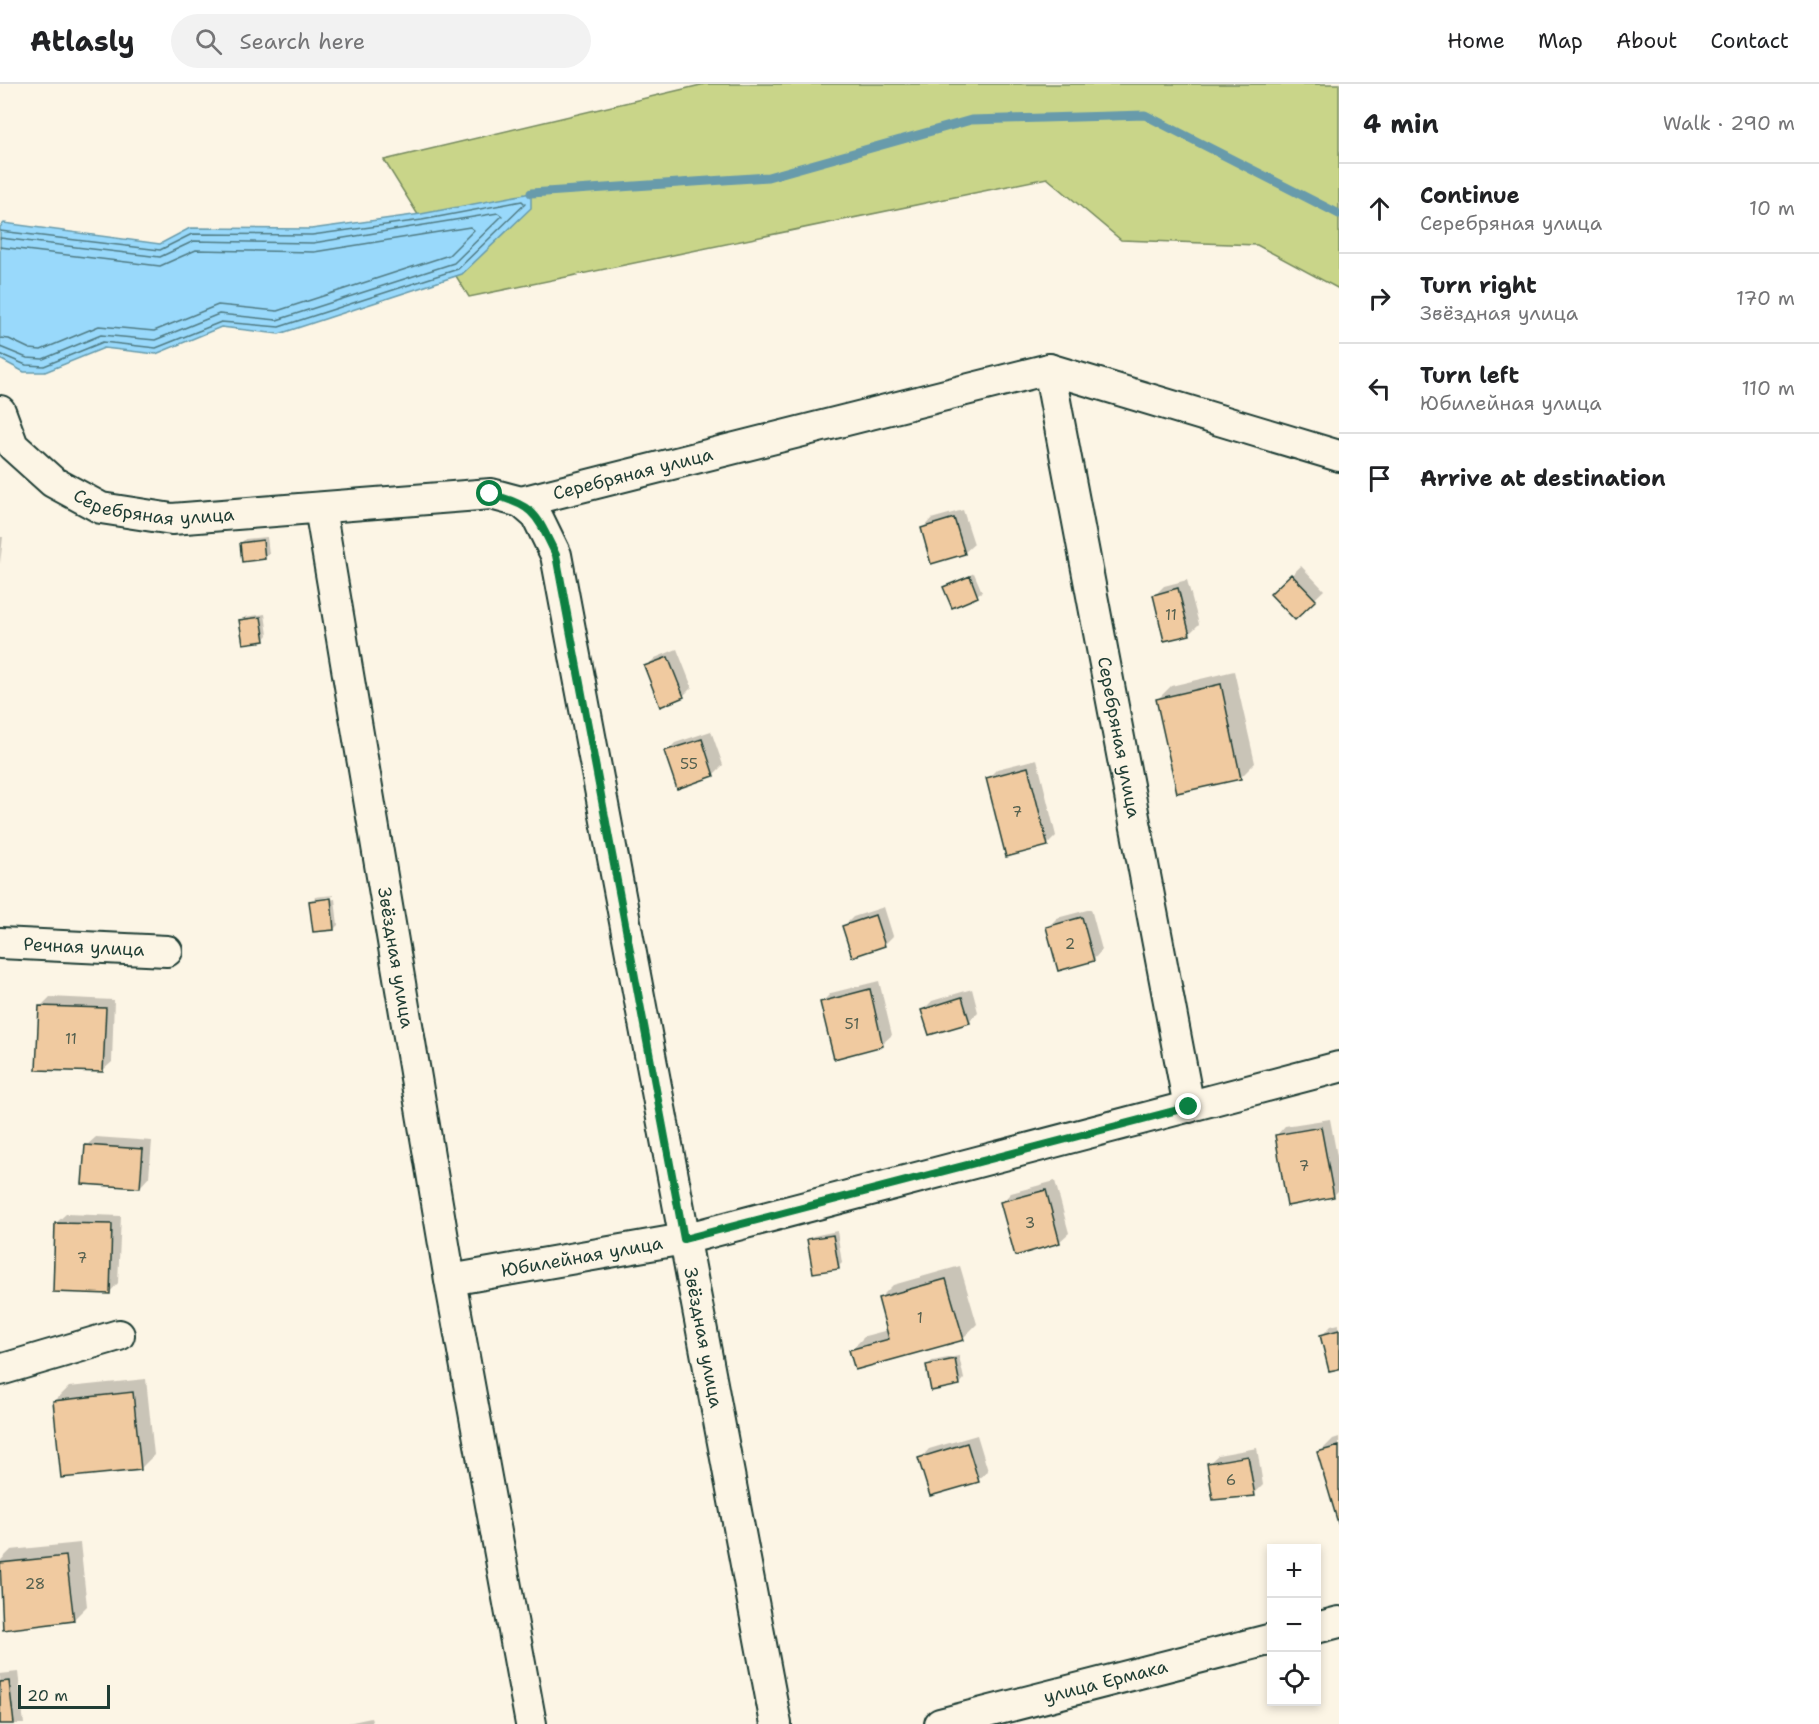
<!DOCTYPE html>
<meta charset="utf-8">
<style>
:root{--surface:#fff;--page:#f2f2f2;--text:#202124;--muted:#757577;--line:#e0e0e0}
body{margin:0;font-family:"Shantell Sans",sans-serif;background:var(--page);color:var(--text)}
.controls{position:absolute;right:18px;bottom:18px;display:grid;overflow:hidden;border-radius:0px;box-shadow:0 3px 9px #0003}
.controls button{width:54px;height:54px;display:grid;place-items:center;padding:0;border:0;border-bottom:2px solid var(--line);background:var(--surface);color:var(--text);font:30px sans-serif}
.scale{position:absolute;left:18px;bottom:15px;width:92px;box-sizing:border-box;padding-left:6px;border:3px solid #1f3d34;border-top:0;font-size:16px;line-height:21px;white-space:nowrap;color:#1f3d34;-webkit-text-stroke:4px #fcf5e5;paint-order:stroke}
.stop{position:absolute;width:18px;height:18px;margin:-14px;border:4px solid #0b8043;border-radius:50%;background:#fff}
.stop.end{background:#0b8043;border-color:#fff;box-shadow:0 2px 6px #0008}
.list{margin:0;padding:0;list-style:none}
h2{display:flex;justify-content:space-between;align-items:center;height:78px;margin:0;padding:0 24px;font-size:26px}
h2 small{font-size:20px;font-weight:400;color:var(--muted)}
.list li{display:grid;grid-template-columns:39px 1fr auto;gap:18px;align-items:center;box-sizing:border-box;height:90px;padding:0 24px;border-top:2px solid var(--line)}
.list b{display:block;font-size:22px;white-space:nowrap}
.list p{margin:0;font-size:20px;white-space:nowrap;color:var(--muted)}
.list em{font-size:20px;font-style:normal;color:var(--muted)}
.icon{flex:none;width:33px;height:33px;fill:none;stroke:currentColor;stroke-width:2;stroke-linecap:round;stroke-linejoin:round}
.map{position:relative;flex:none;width:1339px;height:1640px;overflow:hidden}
header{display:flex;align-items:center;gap:36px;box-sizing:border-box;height:84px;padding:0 30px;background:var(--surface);border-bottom:2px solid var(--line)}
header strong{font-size:28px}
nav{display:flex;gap:33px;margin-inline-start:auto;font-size:21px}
.search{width:420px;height:54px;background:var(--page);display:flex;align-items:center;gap:15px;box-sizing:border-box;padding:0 21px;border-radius:33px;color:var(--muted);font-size:22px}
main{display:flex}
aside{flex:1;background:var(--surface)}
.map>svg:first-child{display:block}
.green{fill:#c9d589;stroke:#74895e;stroke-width:1.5}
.water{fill:#99d9fb;stroke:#689bab;stroke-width:1.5}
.shadow{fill:#0003}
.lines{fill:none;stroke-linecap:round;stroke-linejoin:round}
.shore{stroke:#507b84;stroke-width:1.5}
.stream{stroke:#689bab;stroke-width:9}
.building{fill:#f0caa0;stroke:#1f3d34;stroke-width:1.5}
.minor-casing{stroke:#1f3d34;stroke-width:34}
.minor{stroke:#fcf5e5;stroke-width:30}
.route{stroke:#0b8043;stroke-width:8}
.labels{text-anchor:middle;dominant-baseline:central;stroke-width:4.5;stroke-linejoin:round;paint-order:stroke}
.number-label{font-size:15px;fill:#53604f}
.street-label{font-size:18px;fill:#1f3d34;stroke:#fcf5e5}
</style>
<header>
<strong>Atlasly</strong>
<div class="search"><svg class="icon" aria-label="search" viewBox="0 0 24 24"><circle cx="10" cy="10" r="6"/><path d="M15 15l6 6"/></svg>Search here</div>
<nav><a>Home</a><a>Map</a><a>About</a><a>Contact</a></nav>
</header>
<main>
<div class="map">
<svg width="1339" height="1640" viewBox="0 0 1339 1640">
<rect width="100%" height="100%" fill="#fcf5e5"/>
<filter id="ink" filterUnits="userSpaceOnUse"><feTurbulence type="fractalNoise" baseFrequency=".0167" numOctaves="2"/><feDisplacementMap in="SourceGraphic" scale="12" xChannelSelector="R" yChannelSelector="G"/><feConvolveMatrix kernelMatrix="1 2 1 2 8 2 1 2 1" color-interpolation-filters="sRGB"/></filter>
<g filter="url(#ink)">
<path class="green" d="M705,0H1339V205L1257,161L1121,156L1047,94L469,213L384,76Z"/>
<path class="water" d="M531,109V124L462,190L279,250L221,243L156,270L104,264L45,288H24L0,275V143L4,139L160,160L190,144L311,145L421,130Z"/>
<path class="shadow" d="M963,426L974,460L964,469L922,445L931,435Z
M0,453H3L0,480Z
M267,453L269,470L264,474L241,459L245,455Z
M1301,482L1324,506L1295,534L1272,510Z
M974,489L982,508L953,522L945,504Z
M1187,496L1199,540L1190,549L1155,511L1164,502Z
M265,530L268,551L264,556L241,537L245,533Z
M677,565L692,603L683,612L646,583L655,574Z
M1234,587L1255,679L1241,693L1178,708L1157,616L1171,602Z
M711,647L723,681L713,691L666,668L675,659Z
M1037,675L1056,752L1047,761L988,694L997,685Z
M334,811V812L314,815L315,813Z
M313,815V818L335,815L338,841L334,845L311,817Z
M884,823L893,852L884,861L844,842L853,833Z
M1091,825L1102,866L1093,876L1048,843L1057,834Z
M879,897L892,951L882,960L822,918L831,909Z
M972,905L978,928L969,937L923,926L932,917Z
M50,913L114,916L112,978L102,987L41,922Z
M1330,1035L1339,1083V1106L1333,1112L1276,1052L1285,1042Z
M96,1053L152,1057L149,1093L140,1103L86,1062Z
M1055,1097L1069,1149L1059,1158L1002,1118L1011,1109Z
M66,1130L121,1132L118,1199L109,1209L56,1139Z
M837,1147L842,1179L838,1183L809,1156L813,1152Z
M960,1182L977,1240L963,1254L851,1266L865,1252L888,1246L879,1215L893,1201Z
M1339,1240V1283L1330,1285L1322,1251L1331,1242Z
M959,1272L964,1295L960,1300L933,1305L928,1281L932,1277Z
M146,1295L154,1371L140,1385L55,1317L69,1303Z
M977,1351L988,1387L978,1396L920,1375L929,1365Z
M1339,1353V1437L1319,1369L1333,1355Z
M1257,1364L1263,1401L1254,1410L1208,1380L1218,1371Z
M80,1459L87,1522L73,1536L4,1544L0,1477L11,1466Z
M18,1588L24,1640H0V1590Z
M371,1634L373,1640H343Z"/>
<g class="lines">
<path class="shore" d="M0,147L160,166L192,150L312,151L422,136L522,117L525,120L458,185L279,243L221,238L156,264L103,258L44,282L26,281L0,270
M0,154L160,173L194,157L313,159L498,129L502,132L454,179L277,236L219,230L155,256L101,251L43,275L27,274L0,263
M0,163L160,182L196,166L314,168L470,143L474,146L449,171L277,227L218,221L154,247L99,242L41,266L30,265L9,255L0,254"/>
<path class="stream" d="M531,109L768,93L971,36L1145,31L1339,130"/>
</g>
<path class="building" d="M954,434L965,470L931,480L921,444Z
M263,456L265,475L242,478L240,459Z
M1291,490L1316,516L1295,536L1270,510Z
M970,492L978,513L952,524L943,503Z
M1178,504L1190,551L1164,557L1153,511Z
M261,533L265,557L243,560L239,536Z
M668,573L684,613L660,623L644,582Z
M1221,600L1241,695L1177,709L1156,615Z
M702,655L714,692L677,705L664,667Z
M1028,683L1048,762L1006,773L986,694Z
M331,814L334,846L313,848L309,817Z
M875,831L885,862L852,873L842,842Z
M1082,833L1094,877L1058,887L1046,843Z
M870,905L883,962L834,975L820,918Z
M962,913L970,939L929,951L921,926Z
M39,922L106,924L103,988L36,986Z
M1321,1043L1334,1113L1287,1122L1275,1051Z
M85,1061L143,1065L140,1104L82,1100Z
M1046,1106L1060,1159L1015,1172L1000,1118Z
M55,1139L112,1140L110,1210L53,1208Z
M833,1151L839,1185L813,1189L807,1155Z
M946,1195L964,1256L855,1286L849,1266L889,1255L878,1214Z
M1339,1246V1285L1329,1287L1320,1251Z
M955,1275L960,1301L931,1307L926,1281Z
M133,1308L141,1386L61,1394L53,1317Z
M967,1359L979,1398L930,1412L918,1374Z
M1339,1362V1438L1338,1439L1317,1368Z
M1248,1372L1255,1412L1213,1416L1207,1379Z
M66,1472L74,1537L3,1546L0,1479Z
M9,1597L14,1640H0V1598Z"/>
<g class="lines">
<g class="minor-casing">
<g id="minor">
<path id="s1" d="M1049,285L1189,1023"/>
<path id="s2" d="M0,327L13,362L53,398L101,424L172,435L491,410L521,418L1049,285L1339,372"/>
<path id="s3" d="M521,418L537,432L556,471L776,1640"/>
<path id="s4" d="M320,424L450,1196L531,1640"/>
<path id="s5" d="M0,859L167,867"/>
<path id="s6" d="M450,1196L684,1155L1339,983"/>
<path d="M0,1286L119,1251"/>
<path d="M1316,1544L1339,1538"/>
<path id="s7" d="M940,1640L1272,1555"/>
</g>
</g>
<use href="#minor" class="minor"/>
</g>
</g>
<g class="lines" filter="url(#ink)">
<path class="route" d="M490,410C536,422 536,430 556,471L684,1155L1189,1023"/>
</g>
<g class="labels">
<g class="number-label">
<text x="1171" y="531">11</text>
<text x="689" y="680">55</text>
<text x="1017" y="728">7</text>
<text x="1070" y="860">2</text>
<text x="852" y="940">51</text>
<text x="71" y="955">11</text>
<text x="1304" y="1082">7</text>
<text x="1030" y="1139">3</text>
<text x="82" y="1174">7</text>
<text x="920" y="1234">1</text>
<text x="1231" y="1396">6</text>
<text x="35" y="1500">28</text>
</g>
<g class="street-label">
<text stroke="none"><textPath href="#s2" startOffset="684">Серебряная улица</textPath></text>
<text stroke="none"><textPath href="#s2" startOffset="198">Серебряная улица</textPath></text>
<text stroke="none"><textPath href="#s1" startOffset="375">Серебряная улица</textPath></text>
<text stroke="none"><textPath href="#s5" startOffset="84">Речная улица</textPath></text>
<text stroke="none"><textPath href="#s4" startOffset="456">Звёздная улица</textPath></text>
<text stroke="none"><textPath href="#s6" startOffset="134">Юбилейная улица</textPath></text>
<text stroke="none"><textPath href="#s3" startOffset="861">Звёздная улица</textPath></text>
<text stroke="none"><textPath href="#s7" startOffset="171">улица Ермака</textPath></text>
</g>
</g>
</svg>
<div class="controls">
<button>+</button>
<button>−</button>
<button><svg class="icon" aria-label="locate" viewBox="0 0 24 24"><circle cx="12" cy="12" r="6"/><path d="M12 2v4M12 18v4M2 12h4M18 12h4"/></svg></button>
</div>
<div class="scale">20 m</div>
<div class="stop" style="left:490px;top:410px"></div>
<div class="stop end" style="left:1189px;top:1023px"></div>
</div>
<aside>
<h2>4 min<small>Walk · 290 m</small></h2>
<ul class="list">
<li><svg class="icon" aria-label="ahead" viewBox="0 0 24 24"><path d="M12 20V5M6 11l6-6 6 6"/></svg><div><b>Continue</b><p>Серебряная улица</p></div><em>10 m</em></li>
<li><svg class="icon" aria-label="right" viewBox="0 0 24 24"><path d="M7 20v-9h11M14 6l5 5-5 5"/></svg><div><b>Turn right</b><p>Звёздная улица</p></div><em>170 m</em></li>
<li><svg class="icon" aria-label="left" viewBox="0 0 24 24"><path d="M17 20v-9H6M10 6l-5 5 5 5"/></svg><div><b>Turn left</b><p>Юбилейная улица</p></div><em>110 m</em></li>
<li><svg class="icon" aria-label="arrive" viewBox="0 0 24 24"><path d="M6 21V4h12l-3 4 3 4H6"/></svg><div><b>Arrive at destination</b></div></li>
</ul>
</aside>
</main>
